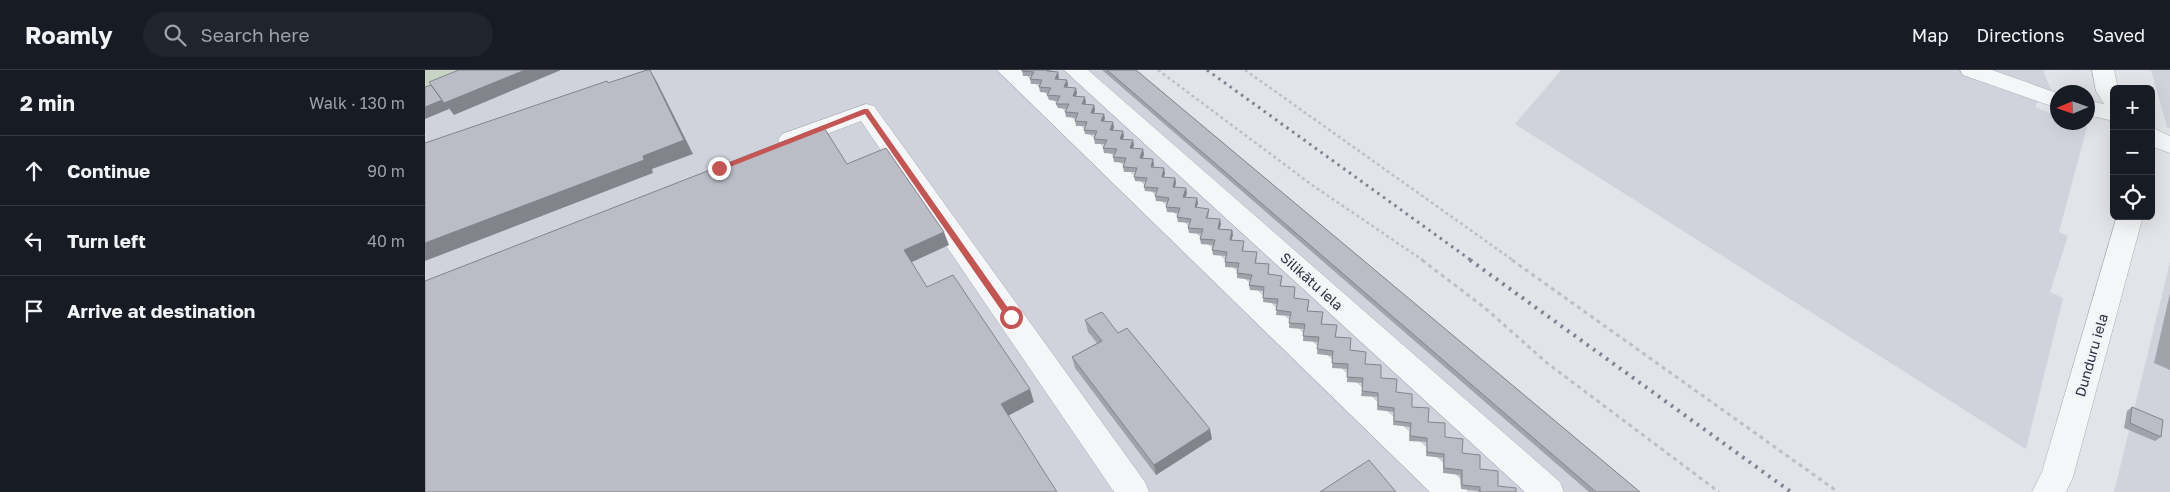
<!DOCTYPE html>
<meta charset="utf-8">
<style>
:root{--surface:#171b24;--page:#20242c;--text:#f1f3f6;--muted:#9ea1a6;--line:#363941}
body{margin:0;font-family:"Golos Text",sans-serif;background:var(--page);color:var(--text)}
.controls{position:absolute;right:15px;top:15px;display:grid;overflow:hidden;border-radius:8px;box-shadow:0 5px 20px #0002}
.controls button{width:45px;height:45px;display:grid;place-items:center;padding:0;border:0;border-bottom:1px solid var(--line);background:var(--surface);color:var(--text);font:25px sans-serif}
.compass{position:absolute;left:1625px;top:15px;width:45px;height:45px;border-radius:50%;background:var(--surface);box-shadow:0 5px 20px #0002;rotate:268deg}
.stop{position:absolute;width:15px;height:15px;margin:-11px;border:4px solid #c45553;border-radius:50%;background:#fff}
.stop.end{background:#c45553;border-color:#fff;box-shadow:0 1px 5px #0008}
.list{margin:0;padding:0;list-style:none}
h2{display:flex;justify-content:space-between;align-items:center;height:65px;margin:0;padding:0 20px;font-size:21px}
h2 small{font-size:16px;font-weight:400;color:var(--muted)}
.list li{display:grid;grid-template-columns:32px 1fr auto;gap:15px;align-items:center;box-sizing:border-box;height:70px;padding:0 20px;border-top:1px solid var(--line)}
.list b{display:block;font-size:19px;white-space:nowrap}
.list em{font-size:16px;font-style:normal;color:var(--muted)}
.icon{flex:none;width:28px;height:28px;fill:none;stroke:currentColor;stroke-width:2;stroke-linecap:round;stroke-linejoin:round}
.map{position:relative;flex:none;width:1745px;height:422px;overflow:hidden}
header{display:flex;align-items:center;gap:30px;box-sizing:border-box;height:70px;padding:0 25px;background:var(--surface);border-bottom:1px solid var(--line)}
header strong{font-size:24px}
nav{display:flex;gap:28px;margin-inline-start:auto;font-size:18px}
.search{width:350px;height:45px;background:var(--page);display:flex;align-items:center;gap:12px;box-sizing:border-box;padding:0 18px;border-radius:28px;color:var(--muted);font-size:19px}
main{display:flex}
aside{flex:1;background:var(--surface)}
.map>svg:first-child{display:block}
.built{fill:#d1d3dc}
.green{fill:#c6d3c5}
.lines{fill:none;stroke-linecap:round;stroke-linejoin:round}
.minor-casing{stroke:#a8aab4;stroke-width:1}
.path-far1{stroke:#bdbfc5;stroke-width:2.5;stroke-dasharray:3 3;stroke-linecap:butt}
.path{stroke:#bdbfc5;stroke-width:3;stroke-dasharray:4 4;stroke-linecap:butt}
.minor{fill:#f5f6f8;fill-rule:evenodd}
.rail-far1{stroke:#7e8292;stroke-width:3;stroke-dasharray:2.5 4.5;stroke-linecap:butt}
.rail{stroke:#7e8292;stroke-width:4;stroke-dasharray:2.5 5.5;stroke-linecap:butt}
.wall{fill:#a1a3aa}
.shaded-wall{fill:#83848b}
.building{fill:#bbbdc6;stroke:#83848b}
.route{fill:#c45553}
.labels{text-anchor:middle;dominant-baseline:central;stroke-width:4;stroke-linejoin:round;paint-order:stroke}
.street-label{font-size:14px;fill:#2c3041;stroke:#f2f4f7}
</style>
<header>
<strong>Roamly</strong>
<div class="search"><svg class="icon" aria-label="search" viewBox="0 0 24 24"><circle cx="10" cy="10" r="6"/><path d="M15 15l6 6"/></svg>Search here</div>
<nav><a>Map</a><a>Directions</a><a>Saved</a></nav>
</header>
<main>
<aside>
<h2>2 min<small>Walk · 130 m</small></h2>
<ul class="list">
<li><svg class="icon" aria-label="ahead" viewBox="0 0 24 24"><path d="M12 20V5M6 11l6-6 6 6"/></svg><div><b>Continue</b></div><em>90 m</em></li>
<li><svg class="icon" aria-label="left" viewBox="0 0 24 24"><path d="M17 20v-9H6M10 6l-5 5 5 5"/></svg><div><b>Turn left</b></div><em>40 m</em></li>
<li><svg class="icon" aria-label="arrive" viewBox="0 0 24 24"><path d="M6 21V4h12l-3 4 3 4H6"/></svg><div><b>Arrive at destination</b></div></li>
</ul>
</aside>
<div class="map">
<svg width="1745" height="422" viewBox="0 0 1745 422">
<rect width="100%" height="100%" fill="#e3e4ea"/>
<path class="built" d="M64,0H699L1206,422H0V25Z
M1136,0H1618L1627,22L1614,29L1610,37L1632,46V52L1650,53L1662,57L1634,162L1643,166L1625,222L1638,228L1601,379L1090,54Z
M1726,0H1745V59L1742,57Z
M1745,192V422H1689Z"/>
<path class="green" d="M0,0H64L0,25Z"/>
<g class="lines">
<g class="minor-casing">
<path id="minor" d="M572,0H596L1039,412L1043,422H1005Z
M639,0H663L1135,412L1139,422H1100Z
M1535,0H1567L1632,23V38L1538,5Z
M1667,0H1689L1693,19H1689V51L1662,45V30L1679,34L1671,21Z
M441,34L449,36L720,412L724,422H689L436,51L365,78L357,76L353,70L357,64Z
M1726,57L1745,66V83L1726,76Z
M1692,146H1718L1648,407L1641,422H1607L1617,402Z"/>
</g>
<path class="path-far1" d="M733,0L887,115L999,191
M820,0L1089,191"/>
<path class="path" d="M997,190L1060,238L1122,293L1294,422
M1087,190L1413,422"/>
<use href="#minor" class="minor"/>
<path class="rail-far1" d="M782,0L1047,191"/>
<path class="rail" d="M1045,190L1366,422"/>
</g>
<path class="wall" d="M597,0H626L625,2L634,7L633,10H642L643,15L642,18L652,23L651,26L661,32L660,34L669,35L670,40L669,43L680,48L679,52L689,57L688,60L699,66L698,69L709,75L708,79L719,84L718,88L729,94L728,97L740,103L739,107L750,108L751,113L750,117L762,123L760,127L773,133L771,138L784,139V143L783,148L796,154L794,159L807,160L808,165L806,170L819,176L818,181L832,187L831,193L844,194V204L857,206L856,216L870,217L869,228L884,230L883,241L898,242L897,254L912,255L911,267L1020,367L1073,416L1091,422H1053V421L1036,419L1035,405L1018,403V388L1001,386L1002,372L984,371L985,357L968,355L969,342L952,340L953,327L936,326L938,313L922,312L923,299L907,298L908,286L892,284L893,272L878,271L879,259L864,258L865,246L851,245L852,234L838,232L839,221L825,220L824,215L826,210L812,208V203L813,198L800,197V192L801,186L788,185L787,180L788,175L776,174L775,169L777,164L764,163L763,158L765,153L753,152L752,147L754,143L742,142L741,137L742,132L731,131L730,126L731,122L720,121L719,117L721,112L710,111L709,107L710,102H699L698,97L700,93L689,92L688,87L690,84L679,83L678,78L680,74H670L669,69L670,65L660,64L659,60L660,56H651L650,51L651,48L641,47L640,42L642,39L633,38L631,34L633,31L624,30L622,25L624,23L615,22L614,17L615,14H606L605,9L606,6H598Z
M677,0H711L1215,422H1164Z
M1745,223V300L1729,293Z
M660,250L693,263L787,369L731,405L650,298L647,287L672,273L663,262Z
M1707,337L1736,367L1730,371L1699,358L1702,341Z"/>
<path class="shaded-wall" d="M100,0H136L29,45L23,37L24,39L0,49V37L14,23Z
M225,0L232,12L268,84L227,99L228,103L0,191V173L218,86Z
M633,2L634,7L631,14L630,9Z
M642,10L643,15L640,22L639,17Z
M651,18L652,23L649,31L648,26Z
M660,27L661,32L658,39L657,34Z
M669,35L670,40L667,48L666,43Z
M679,44L680,48L677,56L676,51Z
M688,52L689,57L686,65L685,60Z
M698,61L699,66L696,74L695,69Z
M708,70L709,75L706,83L705,78Z
M718,79L719,84L716,93L715,88Z
M728,89L729,94L727,102L726,97Z
M739,98L740,103L737,112V107Z
M750,108L751,113L748,122V117Z
M761,118L762,123L759,132L758,127Z
M772,128L773,133L770,142V137Z
M795,149L796,154L793,164V159Z
M807,160L808,165L805,175V170Z
M519,162L524,175L485,193L479,180Z
M605,319L609,332L581,347L576,334Z
M785,359L787,369L731,405L729,395Z"/>
<path class="building" d="M34,0H100L19,33L4,12Z
M222,0H225L259,70L218,86L219,90L0,173V73L182,11L183,13Z
M597,0H622V1L633,2L630,9L642,10L639,17L651,18L648,26L660,27L657,34L669,35L666,43L679,44L676,51L688,52L685,60L698,61L695,69L708,70L705,78L718,79L715,88L728,89L726,97L739,98L737,107L750,108L748,117L761,118L758,127L772,128L770,137L784,139L781,148L795,149L793,159L807,160L805,170L819,171L817,181L832,182L830,193L844,194L843,204L857,206L855,216L870,217L869,228L884,230L882,241L898,242L896,254L912,255L910,267L926,268L925,280L941,282L940,294L956,295V308L972,309L971,322L987,324V337L1004,338L1003,352L1020,353V367L1038,369L1037,383L1055,385V399L1073,401V416L1091,418V422H1055V417L1037,415V400L1019,398V384L1002,382V368L985,366L986,353L969,351V338L953,336V323L937,321L938,308L922,307L923,294L907,293L908,281L892,279L894,267L878,266L880,254L864,253L866,242L851,240L853,229L838,228L839,217L824,215L827,205L812,203L814,193L800,192L802,182L787,180L790,170L775,169L778,159L763,158L766,149L752,147L755,138L741,137L744,128L730,126L733,118L719,117L722,108L709,107L712,98L698,97L701,88L688,87L692,79L678,78L682,70L669,69L672,61L659,60L662,52L650,51L653,43L640,42L644,34H631L635,26L622,25L626,18L614,17L617,10L605,9L609,2L597,1Z
M682,0H711L1215,422H1171Z
M6,15L17,30L0,37V17Z
M398,56L422,94L461,78L519,162L479,180L502,217L528,205L605,319L576,334L632,422H0V211Z
M677,242L693,263L702,258L785,359L729,395L647,287L677,271L660,250Z
M1707,337L1738,350L1736,367L1705,353Z
M944,390L971,422H895Z"/>
<path class="route" d="M439,39H443L588,245V250H583L440,44L297,100L290,98Z"/>
<g class="labels">
<g class="street-label">
<text transform="translate(887 211) rotate(42)">Silikātu iela</text>
<text transform="translate(1666 285) rotate(-74)">Dunduru iela</text>
</g>
</g>
</svg>
<div class="controls">
<button>+</button>
<button>−</button>
<button><svg class="icon" aria-label="locate" viewBox="0 0 24 24"><circle cx="12" cy="12" r="6"/><path d="M12 2v4M12 18v4M2 12h4M18 12h4"/></svg></button>
</div>
<svg class="compass" viewBox="-18 -18 36 36"><path d="M0-13l5 13h-10z" fill="#e53935"/><path d="M0 13l5-13h-10z" fill="#9ea1a6"/></svg>
<div class="stop" style="left:586px;top:247px"></div>
<div class="stop end" style="left:294px;top:98px"></div>
</div>
</main>
